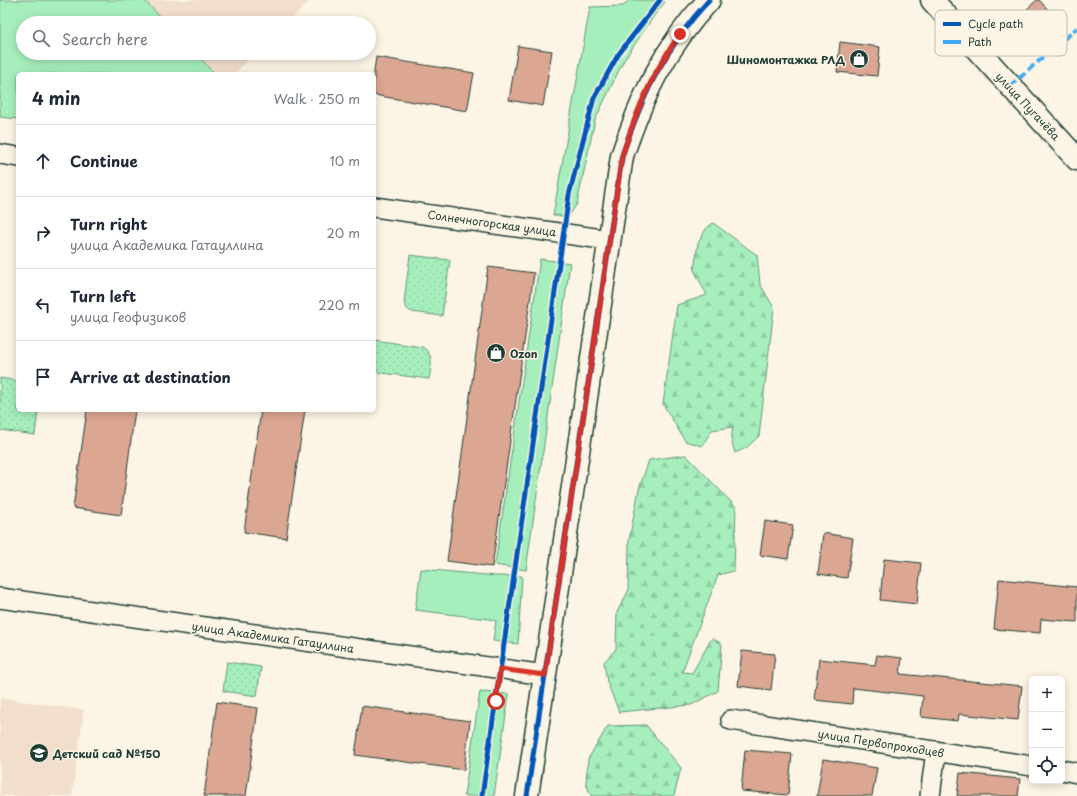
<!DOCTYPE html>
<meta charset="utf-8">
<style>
:root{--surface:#fff;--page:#f2f2f3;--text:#1f2937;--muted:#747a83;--line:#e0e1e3}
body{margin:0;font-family:"Playpen Sans",sans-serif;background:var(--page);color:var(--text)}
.controls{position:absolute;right:12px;bottom:12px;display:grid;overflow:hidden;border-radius:6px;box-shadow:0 2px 10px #0003}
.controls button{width:36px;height:36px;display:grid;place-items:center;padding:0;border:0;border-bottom:1px solid var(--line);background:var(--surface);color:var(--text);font:20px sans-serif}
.stop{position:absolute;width:12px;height:12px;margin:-9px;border:3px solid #d93025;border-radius:50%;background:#fff}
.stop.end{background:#d93025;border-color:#fff;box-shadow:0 1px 4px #0008}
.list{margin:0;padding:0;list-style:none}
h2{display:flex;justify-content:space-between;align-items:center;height:52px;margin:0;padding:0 16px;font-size:17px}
h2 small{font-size:13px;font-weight:400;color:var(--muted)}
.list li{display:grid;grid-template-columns:26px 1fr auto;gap:12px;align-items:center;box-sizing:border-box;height:72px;padding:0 16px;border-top:1px solid var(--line)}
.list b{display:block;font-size:15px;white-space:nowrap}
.list p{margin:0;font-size:13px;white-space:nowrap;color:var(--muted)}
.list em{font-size:13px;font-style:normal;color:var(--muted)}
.icon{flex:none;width:22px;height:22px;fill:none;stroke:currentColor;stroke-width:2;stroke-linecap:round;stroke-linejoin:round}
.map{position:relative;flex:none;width:1077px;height:796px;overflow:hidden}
.search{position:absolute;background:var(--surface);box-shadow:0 2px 10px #0003;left:16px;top:16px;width:360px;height:44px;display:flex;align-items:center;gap:10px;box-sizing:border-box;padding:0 14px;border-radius:22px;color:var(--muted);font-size:15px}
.panel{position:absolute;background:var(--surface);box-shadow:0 2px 10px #0003;left:16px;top:72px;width:360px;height:340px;border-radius:6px}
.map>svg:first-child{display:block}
.built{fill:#f2decc}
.grass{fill:#a6efbd;stroke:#629678}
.forest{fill:url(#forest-firs);stroke:#629678}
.park{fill:url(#park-dots);stroke:#629678}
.building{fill:#dca792;stroke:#1f3d34}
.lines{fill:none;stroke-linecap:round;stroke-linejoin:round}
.street-casing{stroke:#1f3d34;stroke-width:22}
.secondary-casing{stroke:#1f3d34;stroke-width:25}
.primary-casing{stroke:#1f3d34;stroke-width:25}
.street{stroke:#fcf5e5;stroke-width:19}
.secondary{stroke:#fcf5e5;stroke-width:22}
.primary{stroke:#fcf5e5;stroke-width:22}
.quiet{stroke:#3fa9f5;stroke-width:4;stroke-dasharray:8 4;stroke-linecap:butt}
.cycleway-casing{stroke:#fcf5e5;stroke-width:8}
.cycleway{stroke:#0057b8;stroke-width:5}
.route{stroke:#d93025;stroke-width:5}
.labels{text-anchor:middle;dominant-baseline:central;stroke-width:3;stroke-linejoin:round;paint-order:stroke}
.poi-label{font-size:11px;font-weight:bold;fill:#1f3d34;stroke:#fcf5e5;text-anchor:start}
.street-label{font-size:11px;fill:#1f3d34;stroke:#fcf5e5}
.key{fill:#fcf5e5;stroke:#babeb0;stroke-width:1}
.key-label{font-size:11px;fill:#1f3d34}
</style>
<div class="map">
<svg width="1077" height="796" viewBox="0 0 1077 796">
<defs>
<pattern id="forest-firs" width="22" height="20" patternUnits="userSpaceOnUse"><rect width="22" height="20" fill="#a6efbd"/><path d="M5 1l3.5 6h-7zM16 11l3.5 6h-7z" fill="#8ecea3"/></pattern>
<pattern id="park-dots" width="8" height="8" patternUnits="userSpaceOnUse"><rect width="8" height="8" fill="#a6efbd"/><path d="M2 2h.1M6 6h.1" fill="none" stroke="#8ecea3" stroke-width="1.8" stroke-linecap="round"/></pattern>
</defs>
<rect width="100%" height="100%" fill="#fcf5e5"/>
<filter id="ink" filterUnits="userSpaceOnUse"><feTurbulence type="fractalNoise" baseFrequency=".025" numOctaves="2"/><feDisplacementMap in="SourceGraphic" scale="8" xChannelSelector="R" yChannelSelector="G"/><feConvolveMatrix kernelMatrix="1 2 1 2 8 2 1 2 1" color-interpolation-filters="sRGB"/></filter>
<g filter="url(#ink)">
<path class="built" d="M144,0H311L287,23H166Z
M195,53H256L234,74H215Z
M0,698L84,710L72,796H0Z"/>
<path class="grass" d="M0,0H144L166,23H23V53H195L215,74H18V119L0,117Z
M629,0H659L665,2L656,13L624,60L595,120L577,204L568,217L553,215L590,7L623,6Z
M540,259L570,263L526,570L495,565Z
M421,569L496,576H522L518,644L493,641L496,621L489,619L415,610Z
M480,692L509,694L494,796H464Z"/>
<path class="forest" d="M713,223L757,255L760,284L774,308L759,436L746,448L735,453L731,439L733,427L712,430L702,446L685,441L663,404L677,305L707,295L694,270L698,243L706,229Z
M686,455L736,507L734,571L718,575L682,672L692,673L712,638L722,644L718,691L691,705L619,712L607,682L604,662L616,649L617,612L628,592L629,540L639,489L649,460Z
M646,725L681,768L674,796H591L586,783L588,759L608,726Z"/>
<path class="park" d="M410,255L450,260L442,316L412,312L407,309L404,302Z
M374,340L422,347C435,354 431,367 429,379L374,372Z
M0,378L18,381V410H38L35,435L0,430Z
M227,662L261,667L257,696L223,691Z"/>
<path class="building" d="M1037,0H1039L1060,22L1038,43L1016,19Z
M840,42L880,47L877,76L837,72Z
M518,46L552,51L543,106L509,100Z
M376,57L474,73L467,111L374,95V71Z
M488,267L534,273L492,567L447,561Z
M87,410H135L121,515L73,508Z
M261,410H305L286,538L244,532Z
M765,521L793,525L788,559L760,555Z
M823,533L853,538L847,578L818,574Z
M884,559L921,563L917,604L880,600Z
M999,579L1077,587V622L1041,619L1040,633L994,629Z
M742,651L775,654L771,690L738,686Z
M877,655L902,658L900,674L1022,686L1018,720L959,714L958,721L921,717L923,696L853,688L852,704L814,700L819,659L875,665Z
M217,702L258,708L246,796H204Z
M362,706L470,721L464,770L355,755Z
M745,750L792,754L788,795L741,791Z
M823,759L877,768L872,796H817Z
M960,773L1020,779L1018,796H957Z"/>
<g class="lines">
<g class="street-casing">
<path id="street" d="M0,154L18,157
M374,207L609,240
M0,598L545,675
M731,720L1032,766
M1062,770L1077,773
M930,796L936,751"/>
</g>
<g class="secondary-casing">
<path id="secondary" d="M527,796L622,156C643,94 664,49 709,0"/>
</g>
<g class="primary-casing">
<path id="primary" d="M932,0L1077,159"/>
</g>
<use href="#street" class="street"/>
<use href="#secondary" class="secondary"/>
<use href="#primary" class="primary"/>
<path class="quiet" d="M1010,86L1077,28"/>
<g class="cycleway-casing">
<path id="cycleway" d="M482,796L569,195L594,98L618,55L660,0
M527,796L622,156C643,94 664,49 709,0"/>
</g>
<use href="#cycleway" class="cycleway"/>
</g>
</g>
<g class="lines" filter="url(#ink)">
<path class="route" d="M496,701L500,669L545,675L622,156C629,135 636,113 646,93C655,72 667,53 680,34"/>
</g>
<defs>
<g id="shop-disc" transform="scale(1)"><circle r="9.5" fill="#1f3d34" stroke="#fcf5e5"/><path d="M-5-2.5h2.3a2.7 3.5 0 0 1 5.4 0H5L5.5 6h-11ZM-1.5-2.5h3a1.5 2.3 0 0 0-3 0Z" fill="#fff"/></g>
<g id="school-disc" transform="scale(1)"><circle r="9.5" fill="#1f3d34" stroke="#fcf5e5"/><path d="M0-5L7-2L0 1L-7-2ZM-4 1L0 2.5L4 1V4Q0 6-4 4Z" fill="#fff"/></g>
</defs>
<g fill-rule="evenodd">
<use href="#shop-disc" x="859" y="59"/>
<use href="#shop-disc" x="496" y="353"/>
<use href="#school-disc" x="39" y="753"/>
</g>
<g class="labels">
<g class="poi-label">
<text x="845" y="59" text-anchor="end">Шиномонтажка РЛД</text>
<text x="510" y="353">Ozon</text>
<text x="53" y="753">Детский сад №150</text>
</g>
<g class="street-label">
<text transform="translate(1028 106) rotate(47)">улица Пугачёва</text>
<text transform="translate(492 223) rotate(8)">Солнечногорская улица</text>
<text transform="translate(273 637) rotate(8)">улица Академика Гатауллина</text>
<text transform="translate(881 743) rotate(9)">улица Первопроходцев</text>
</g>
</g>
<rect x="935" y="10" width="132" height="46" rx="6" class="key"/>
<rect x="943" y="22" width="18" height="4" fill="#0057b8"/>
<rect x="943" y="40" width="18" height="4" fill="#3fa9f5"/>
<g class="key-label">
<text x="968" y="28">Cycle path</text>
<text x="968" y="46">Path</text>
</g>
</svg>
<div class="controls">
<button>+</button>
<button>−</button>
<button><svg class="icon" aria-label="locate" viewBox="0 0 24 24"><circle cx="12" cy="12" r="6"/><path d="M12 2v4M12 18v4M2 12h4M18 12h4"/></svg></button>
</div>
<div class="stop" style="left:496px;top:701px"></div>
<div class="stop end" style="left:680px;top:34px"></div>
<div class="search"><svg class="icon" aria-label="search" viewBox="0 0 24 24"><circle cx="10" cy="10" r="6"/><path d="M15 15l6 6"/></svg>Search here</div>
<section class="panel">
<h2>4 min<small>Walk · 250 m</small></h2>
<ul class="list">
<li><svg class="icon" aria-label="ahead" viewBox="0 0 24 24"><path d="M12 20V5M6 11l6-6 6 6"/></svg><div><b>Continue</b></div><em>10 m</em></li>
<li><svg class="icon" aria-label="right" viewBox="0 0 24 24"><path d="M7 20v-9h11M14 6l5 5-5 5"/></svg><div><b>Turn right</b><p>улица Академика Гатауллина</p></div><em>20 m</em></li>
<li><svg class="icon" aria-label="left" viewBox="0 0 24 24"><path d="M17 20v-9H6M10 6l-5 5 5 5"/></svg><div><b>Turn left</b><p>улица Геофизиков</p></div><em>220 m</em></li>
<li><svg class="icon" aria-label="arrive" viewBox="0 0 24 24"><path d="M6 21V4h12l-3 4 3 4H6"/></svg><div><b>Arrive at destination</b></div></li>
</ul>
</section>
</div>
